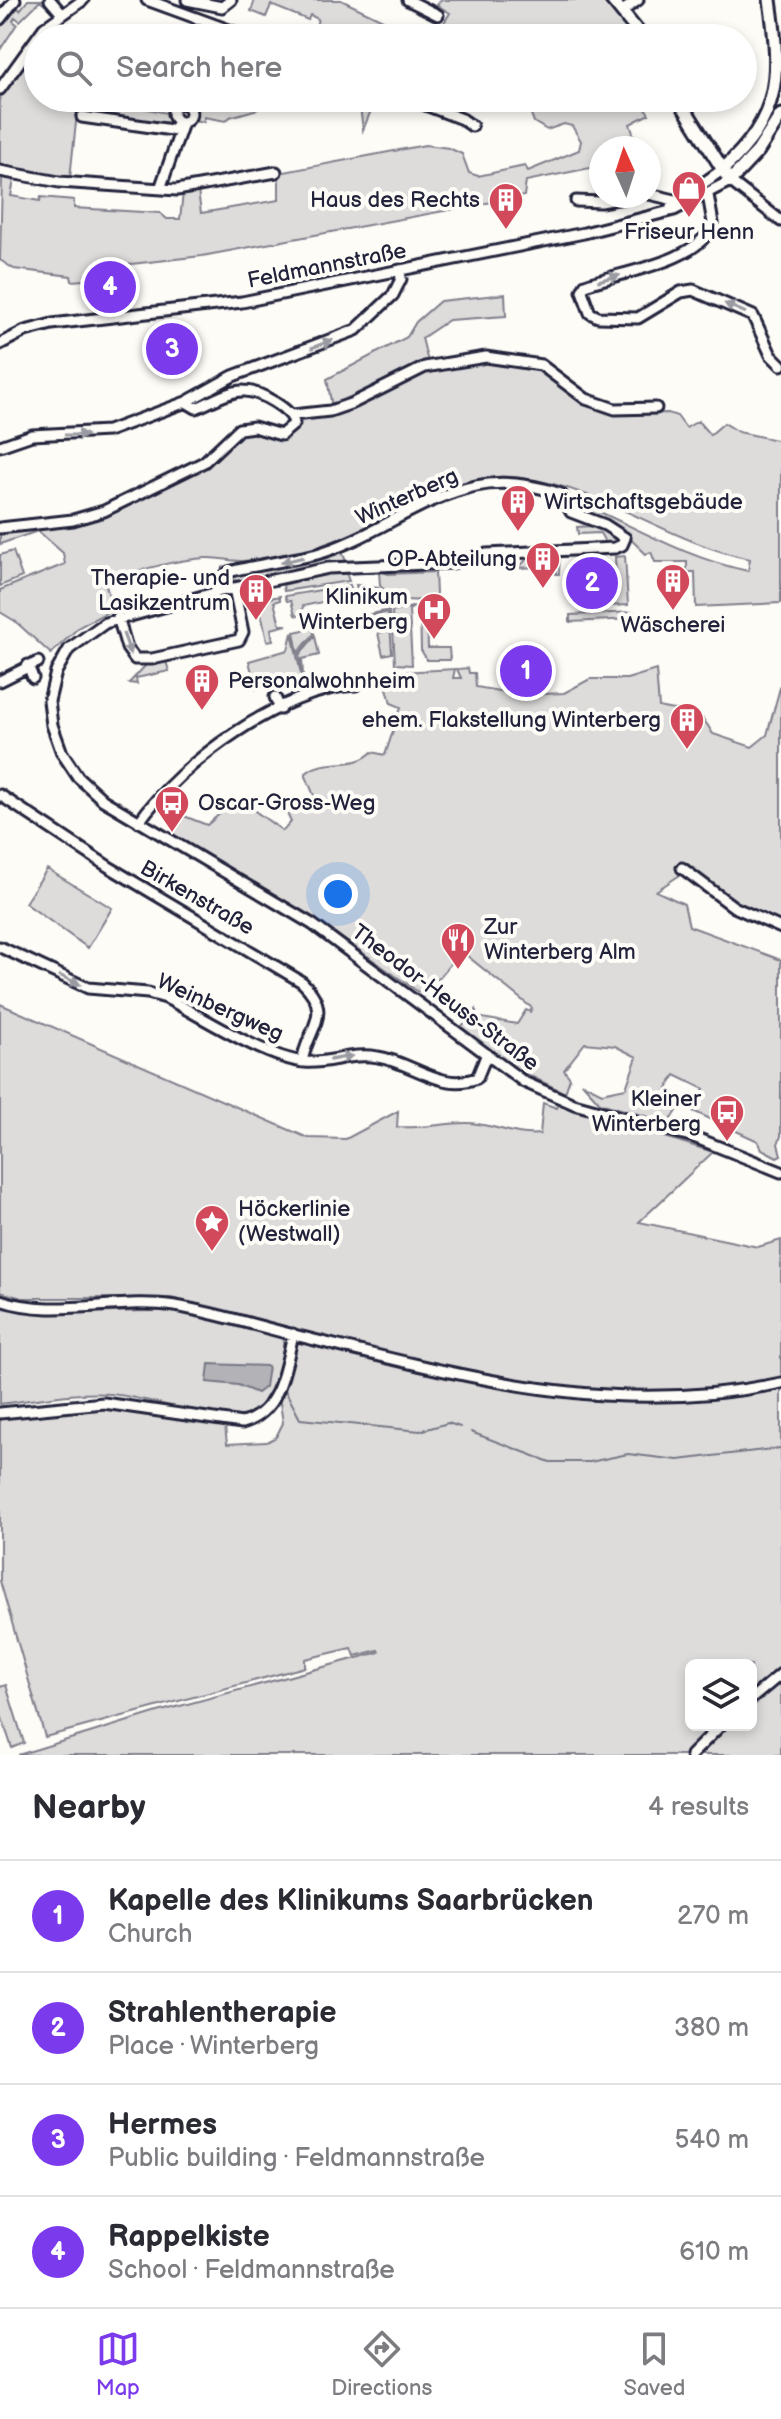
<!DOCTYPE html>
<meta charset="utf-8">
<style>
:root{--surface:#fff;--page:#f7f7f7;--text:#2b2b33;--muted:#7c7c81;--line:#e1e1e2;--accent:#7c3aed}
body{margin:0;font-family:"Balsamiq Sans",sans-serif;background:var(--page);color:var(--text)}
.controls{position:absolute;right:24px;bottom:24px;display:grid;overflow:hidden;border-radius:12px;box-shadow:0 4px 12px #0003}
.controls button{width:72px;height:72px;display:grid;place-items:center;padding:0;border:0;border-bottom:2px solid var(--line);background:var(--surface);color:var(--text);font:40px sans-serif}
.compass{position:absolute;left:589px;top:136px;width:72px;height:72px;border-radius:50%;background:var(--surface);box-shadow:0 4px 12px #0003;rotate:357deg}
.you{position:absolute;left:338px;top:894px;width:28px;height:28px;margin:-20px;border:6px solid #fff;border-radius:50%;background:#1a73e8;box-shadow:0 0 0 12px #1a73e833}
.badge{display:grid;place-items:center;width:52px;height:52px;border-radius:50%;background:var(--accent);color:#fff;font-size:26px;font-weight:700}
.pin{position:absolute;translate:-50% -50%;border:4px solid #fff;box-shadow:0 2px 8px #0006}
.list{margin:0;padding:0;list-style:none}
h2{display:flex;justify-content:space-between;align-items:center;height:104px;margin:0;padding:0 32px;font-size:34px}
h2 small{font-size:26px;font-weight:400;color:var(--muted)}
.list li{display:grid;grid-template-columns:52px 1fr auto;gap:24px;align-items:center;box-sizing:border-box;height:112px;padding:0 32px;border-top:2px solid var(--line)}
.list b{display:block;font-size:30px;white-space:nowrap}
.list p{margin:0;font-size:26px;white-space:nowrap;color:var(--muted)}
.list em{font-size:26px;font-style:normal;color:var(--muted)}
.icon{flex:none;width:44px;height:44px;fill:none;stroke:currentColor;stroke-width:2;stroke-linecap:round;stroke-linejoin:round}
.map{position:relative;flex:none;width:781px;height:1755px;overflow:hidden}
.search{position:absolute;background:var(--surface);box-shadow:0 4px 12px #0003;left:24px;right:24px;top:24px;height:88px;display:flex;align-items:center;gap:20px;box-sizing:border-box;padding:0 28px;border-radius:44px;color:var(--muted);font-size:30px}
.sheet{height:552px;background:var(--surface)}
nav{display:flex;justify-content:space-around;align-items:center;box-sizing:border-box;height:112px;border-top:2px solid var(--line);background:var(--surface);font-size:22px;color:var(--muted)}
nav a{display:grid;justify-items:center;gap:4px}
nav .on{color:var(--accent)}
.map>svg:first-child{display:block}
.green{fill:#dddcdb;stroke:#807f8b;stroke-width:2;fill-rule:evenodd}
.water{fill:#b2b2b7;stroke:#787885;stroke-width:2}
.lines{fill:none;stroke-linecap:round;stroke-linejoin:round}
.stream{stroke:#787885;stroke-width:2}
.minor-casing{stroke:#22223b;stroke-width:15}
.major-casing{stroke:#22223b;stroke-width:17}
.minor{stroke:#fdfcf7;stroke-width:9}
.major{stroke:#fdfcf7;stroke-width:11}
.oneway{fill:#9a9aa2}
.labels{text-anchor:middle;dominant-baseline:central;stroke-width:8;stroke-linejoin:round;paint-order:stroke}
.poi-label{font-size:22px;fill:#22223b;stroke:#fdfcf7;text-anchor:end}
.street-label{font-size:22px;fill:#22223b;stroke:#fdfcf7}
</style>
<div class="map">
<svg width="781" height="1755" viewBox="0 0 781 1755">
<rect width="100%" height="100%" fill="#fdfcf7"/>
<filter id="ink" filterUnits="userSpaceOnUse"><feTurbulence type="fractalNoise" baseFrequency=".0125" numOctaves="2"/><feDisplacementMap in="SourceGraphic" scale="16" xChannelSelector="R" yChannelSelector="G"/><feConvolveMatrix kernelMatrix="1 2 1 2 8 2 1 2 1" color-interpolation-filters="sRGB"/></filter>
<g filter="url(#ink)">
<path class="green" d="M28,0H44L55,14L40,1L20,21L15,17L13,21L17,24L0,50V23L14,5L20,10Z
M255,0H341L410,33L407,38H355L342,33L340,38L314,33L318,19L310,15L308,20L271,5L266,17L251,11Z
M441,0H602L629,29L613,38H412L425,28L440,29L450,13L437,5Z
M38,42V98H97L167,113L171,127L77,113L70,178L0,166V98Z
M157,98H258V109L230,117L226,121L204,117V122L194,120L195,110L189,100L179,99L170,105Z
M319,98H394L398,99L392,106L374,103L363,130L359,99H338L326,105Z
M525,98H639L649,114L630,124L638,148H601L593,161L595,167L526,181L524,196L202,256L96,268L97,279L72,281L71,276L14,269L0,260L2,178L14,180L11,196L40,201L41,197L74,200V208L160,213L167,219H180L183,193L198,191L201,213L279,200V173L425,145L449,148L462,154L469,173L478,176L525,166L528,171L579,150L581,141L572,126L564,124L547,130L534,122Z
M505,294L506,316L449,320L422,338L430,370L487,361L539,369L583,403L614,414L668,413L677,416L686,428L698,421L710,435L724,423L739,432L781,441V603L696,607L695,572H687V562H655L651,552L646,554L618,527L577,510L580,503C636,527 685,558 748,571L750,559C670,543 604,488 522,478C452,468 402,515 341,538C311,550 273,561 240,561C230,561 217,557 205,558C172,560 136,572 104,579L113,609L79,627L51,654L15,621L0,612V590L65,564L63,553L38,531L0,544V533L73,525L118,511L208,466L238,435L254,431L286,439L297,430L298,418L333,413L327,379L407,337L416,322L440,301Z
M591,521L613,533L615,543L606,544L600,533L578,534L577,527L591,526Z
M341,550L347,563L248,581L231,580L232,574L295,564Z
M13,551L22,577L0,586V555Z
M560,553L559,574H556L555,566L518,568L530,556Z
M625,556L628,605L607,606V598L617,597L615,557Z
M345,570L349,581L284,591L283,585Z
M379,570L388,574L435,572L436,594L433,599C411,602 396,602 380,586Z
M350,585L351,589L335,592L336,599L303,606L301,616L295,615L291,601H287L285,596Z
M356,585L378,588L388,607L381,608L377,595L359,598Z
M280,596V600L274,602L280,625H287L271,629L273,640L267,641L259,604L261,600Z
M435,605L432,616L427,617L428,648H449L450,660H427L421,650L420,610L424,606Z
M416,606L409,610L412,665L395,664L392,612Z
M389,610L392,653L383,655L378,633L391,630L387,613L354,618Z
M634,612L637,619L645,618V627L634,619L570,622V615Z
M313,628L314,634L298,653L294,632Z
M292,633L302,679L256,689L249,661L288,650Z
M315,636L319,655L302,659L303,675L299,655Z
M166,661L169,671L136,678L137,684L129,683L146,665Z
M468,668L469,673H475L476,687L522,695L564,693L590,679H627L656,670L659,707C688,716 693,699 713,734L752,747L767,735L781,684V925L738,906L689,869L656,891L684,904L689,926L781,960V1136L778,1144L781,1155L777,1157L762,1149L758,1141L693,1111L704,1089L675,1075L667,1089L685,1099L669,1123L600,1103L582,1083L602,1093L626,1088L637,1057L615,1046L585,1043L564,1070L570,1078L565,1093L512,1067L461,1027L476,1010V1017L517,1024L526,1010L530,1012L532,1008L461,951L424,996L315,919L171,833L184,816L207,825L232,803L245,804L283,831L291,822L282,803L315,798L305,774C324,756 353,771 372,752L385,755L401,707L391,703L383,673L455,669L453,678H461L457,669Z
M47,869L112,908L88,948L25,903Z
M0,1004L308,1138L346,1139L398,1111L397,1127C421,1129 443,1123 466,1123C492,1123 514,1137 540,1134L543,1103L557,1108L559,1104L713,1152L639,1222L758,1247L781,1240V1378C606,1419 426,1363 256,1324L254,1318L171,1298H22L0,1292Z
M0,1304C50,1320 110,1310 162,1311C201,1312 246,1325 283,1339C285,1371 272,1404 245,1419C199,1418 157,1399 111,1394C76,1391 35,1400 0,1404Z
M297,1342C464,1380 610,1424 781,1387V1755H18L158,1712L379,1652L378,1650L355,1656L352,1648L305,1659V1667L45,1737L0,1581V1418L111,1407L225,1426L227,1444L267,1442L276,1437L283,1423L279,1396ZM691,1665H751V1725H691Z
M6,1685L24,1743L12,1748L0,1712V1687Z"/>
<path class="water" d="M209,1364L268,1366L265,1387L257,1393L238,1385L207,1382Z"/>
<g class="lines">
<path class="stream" d="M284,1388L300,1419L420,1431L448,1423L460,1427
M471,1432L550,1462H590L628,1454L678,1460L781,1448"/>
<g class="minor-casing">
<path id="minor" d="M50,0L62,14
M147,0L251,38
M187,0L222,7L231,0
M408,0L438,15
M624,10L638,0
M0,19L15,0
M0,89L44,28L83,0
M407,98L462,119L472,126
M173 113a9 9 0 1 1 18 0a9 9 0 1 1-18 0Z
M82,117L172,130L179,122
M0,171L59,182L177,190L276,172
M160,189L183,123
M649,194L679,201
M708,195L713,223C700,263 619,272 585,285L582,291L590,313L598,317L638,318L681,292L693,290L753,316L771,355L781,365
M576,201L601,202L634,196
M671,206L722,170
M0,344L25,331L52,324L242,302L584,233L674,210L730,181L781,221
M293,415L330,411L353,403L425,367L486,357L541,365L586,399L615,409L656,408
M0,446L32,435L108,431L186,402L233,376L356,330L393,295L401,279L400,270
M0,528L73,520L104,511L204,462L239,429L254,427L281,435L294,424C294,410 259,391 244,391C229,390 210,403 196,408L186,402
M221,591C222,585 222,578 227,573C232,569 303,558 317,554C373,538 419,498 476,486C504,480 534,485 561,494L571,512L605,525L625,538L622,545L615,548L486,554L452,563L328,568L221,591L105,623L69,649L56,672L49,701L52,725L62,753L78,777L103,800L312,924L524,1082L574,1104L694,1137L781,1172
M118,617L127,648L135,659H152L239,640L243,632L234,588
M28,665L33,678
M0,681L38,662
M275,697L280,709
M0,795L109,867L302,982C335,1014 307,1028 302,1062
M139,822C180,763 283,688 356,685
M682,868L734,907L781,928
M0,947L88,988L148,993L166,998C201,1016 267,1059 305,1062C329,1064 352,1052 378,1057C412,1062 441,1092 477,1078L486,1056
M0,1300C55,1319 118,1297 175,1306C216,1313 257,1326 298,1336C463,1376 610,1419 781,1383
M0,1413L104,1403L242,1423C281,1412 285,1368 293,1334
M751,1699L781,1674
M691,1755L721,1725"/>
</g>
<g class="major-casing">
<path id="major" d="M612,0L643,38
M678,98L730,181L758,151L781,115
M722,170C781,117 781,76 770,0"/>
</g>
<use href="#minor" class="minor"/>
<use href="#major" class="major"/>
</g>
<defs><path id="oneway-solid" d="M-6-.8H1V-3.2L6.5 0L1 3.2V.8H-6Z" transform="scale(2)"/></defs>
<g class="oneway">
<use href="#oneway-solid" transform="translate(609 278) rotate(-15)"/>
<use href="#oneway-solid" transform="translate(735 308) rotate(-156)"/>
<use href="#oneway-solid" transform="translate(322 344) rotate(-21)"/>
<use href="#oneway-solid" transform="translate(76 435)"/>
<use href="#oneway-solid" transform="translate(292 560) rotate(166)"/>
<use href="#oneway-solid" transform="translate(127 644) rotate(70)"/>
<use href="#oneway-solid" transform="translate(70 980) rotate(24)"/>
<use href="#oneway-solid" transform="translate(341 1058) rotate(-10)"/>
</g>
</g>
<defs>
<g id="shop-pin" transform="scale(1.8)"><path d="M0 17L-7.5 6A9.5 9.5 0 1 1 7.5 6Z" fill="#d1495b" stroke="#fdfcf7"/><path d="M-5-2.5h2.3a2.7 3.5 0 0 1 5.4 0H5L5.5 6h-11ZM-1.5-2.5h3a1.5 2.3 0 0 0-3 0Z" fill="#fff"/></g>
<g id="building-pin" transform="scale(1.8)"><path d="M0 17L-7.5 6A9.5 9.5 0 1 1 7.5 6Z" fill="#d1495b" stroke="#fdfcf7"/><path d="M-4-6H4V6H1V3H-1V6H-4ZM-2.5-4.3h1.7v1.8h-1.7ZM.8-4.3h1.7v1.8H.8ZM-2.5-1h1.7V.8h-1.7ZM.8-1h1.7V.8H.8Z" fill="#fff"/></g>
<g id="hospital-pin" transform="scale(1.8)"><path d="M0 17L-7.5 6A9.5 9.5 0 1 1 7.5 6Z" fill="#d1495b" stroke="#fdfcf7"/><path d="M-5-5h3v3.5h4V-5h3V5h-3V1.5h-4V5h-3Z" fill="#fff"/></g>
<g id="bus-pin" transform="scale(1.8)"><path d="M0 17L-7.5 6A9.5 9.5 0 1 1 7.5 6Z" fill="#d1495b" stroke="#fdfcf7"/><path d="M-5-6H5V4H4V6H2V4H-2V6H-4V4H-5ZM-3.5-4V0h7V-4ZM-3.5 1.2v1.5H-2V1.2ZM2 1.2v1.5H3.5V1.2Z" fill="#fff"/></g>
<g id="restaurant-pin" transform="scale(1.8)"><path d="M0 17L-7.5 6A9.5 9.5 0 1 1 7.5 6Z" fill="#d1495b" stroke="#fdfcf7"/><path d="M-5-6h1v4h1v-4h1v4h1v-4h1v5L-1.5 .5V6h-2V.5L-5-1ZM5-6V6H3V1.5H1.5Q1.5-4 5-6Z" fill="#fff"/></g>
<g id="sight-pin" transform="scale(1.8)"><path d="M0 17L-7.5 6A9.5 9.5 0 1 1 7.5 6Z" fill="#d1495b" stroke="#fdfcf7"/><path d="M0-6L1.8-2.2L6-1.7L2.9 1.2L3.7 5.4L0 3.3L-3.7 5.4L-2.9 1.2L-6-1.7L-1.8-2.2Z" fill="#fff"/></g>
</defs>
<g fill-rule="evenodd">
<use href="#shop-pin" x="689" y="188"/>
<use href="#building-pin" x="506" y="200"/>
<use href="#building-pin" x="518" y="502"/>
<use href="#building-pin" x="543" y="559"/>
<use href="#building-pin" x="673" y="581"/>
<use href="#building-pin" x="256" y="591"/>
<use href="#hospital-pin" x="434" y="610"/>
<use href="#building-pin" x="202" y="681"/>
<use href="#building-pin" x="687" y="720"/>
<use href="#bus-pin" x="172" y="803"/>
<use href="#restaurant-pin" x="458" y="940"/>
<use href="#bus-pin" x="727" y="1112"/>
<use href="#sight-pin" x="212" y="1222"/>
</g>
<g class="labels">
<g class="poi-label">
<text x="480" y="200">Haus des Rechts</text>
<text x="689" y="232" text-anchor="middle">Friseur Henn</text>
<text x="544" y="502" text-anchor="start">Wirtschaftsgebäude</text>
<text x="517" y="559">OP-Abteilung</text>
<text x="230" y="578">Therapie- und<tspan x="230" dy="25">Lasikzentrum</tspan></text>
<text x="408" y="597">Klinikum<tspan x="408" dy="25">Winterberg</tspan></text>
<text x="673" y="625" text-anchor="middle">Wäscherei</text>
<text x="228" y="681" text-anchor="start">Personalwohnheim</text>
<text x="661" y="720">ehem. Flakstellung Winterberg</text>
<text x="198" y="803" text-anchor="start">Oscar-Gross-Weg</text>
<text x="484" y="927" text-anchor="start">Zur<tspan x="484" dy="25">Winterberg Alm</tspan></text>
<text x="701" y="1099">Kleiner<tspan x="701" dy="25">Winterberg</tspan></text>
<text x="238" y="1209" text-anchor="start">Höckerlinie<tspan x="238" dy="25">(Westwall)</tspan></text>
</g>
<g class="street-label">
<text transform="translate(327 266) rotate(-11)">Feldmannstraße</text>
<text transform="translate(407 497) rotate(-24)">Winterberg</text>
<text transform="translate(197 898) rotate(30)">Birkenstraße</text>
<text transform="translate(445 998) rotate(37)">Theodor-Heuss-Straße</text>
<text transform="translate(220 1008) rotate(24)">Weinbergweg</text>
</g>
</g>
</svg>
<div class="controls">
<button><svg class="icon" aria-label="layers" viewBox="0 0 24 24"><path d="M12 4l9 5-9 5-9-5zM3 14l9 5 9-5"/></svg></button>
</div>
<svg class="compass" viewBox="-18 -18 36 36"><path d="M0-13l5 13h-10z" fill="#e53935"/><path d="M0 13l5-13h-10z" fill="#7c7c81"/></svg>
<div class="you"></div>
<div class="pin badge" style="left:526px;top:671px">1</div>
<div class="pin badge" style="left:592px;top:583px">2</div>
<div class="pin badge" style="left:172px;top:349px">3</div>
<div class="pin badge" style="left:110px;top:287px">4</div>
<div class="search"><svg class="icon" aria-label="search" viewBox="0 0 24 24"><circle cx="10" cy="10" r="6"/><path d="M15 15l6 6"/></svg>Search here</div>
</div>
<section class="sheet">
<h2>Nearby<small>4 results</small></h2>
<ul class="list">
<li><span class="badge">1</span><div><b>Kapelle des Klinikums Saarbrücken</b><p>Church</p></div><em>270 m</em></li>
<li><span class="badge">2</span><div><b>Strahlentherapie</b><p>Place · Winterberg</p></div><em>380 m</em></li>
<li><span class="badge">3</span><div><b>Hermes</b><p>Public building · Feldmannstraße</p></div><em>540 m</em></li>
<li><span class="badge">4</span><div><b>Rappelkiste</b><p>School · Feldmannstraße</p></div><em>610 m</em></li>
</ul>
</section>
<nav>
<a class="on"><svg class="icon" aria-label="map" viewBox="0 0 24 24"><path d="M3 6l6-2 6 2 6-2v14l-6 2-6-2-6 2zM9 4v14M15 6v14"/></svg>Map</a>
<a><svg class="icon" aria-label="directions" viewBox="0 0 24 24"><path d="M12 3l9 9-9 9-9-9zM9 14v-3h6M13 9l2 2-2 2"/></svg>Directions</a>
<a><svg class="icon" aria-label="saved" viewBox="0 0 24 24"><path d="M7 4h10v16l-5-4-5 4z"/></svg>Saved</a>
</nav>
